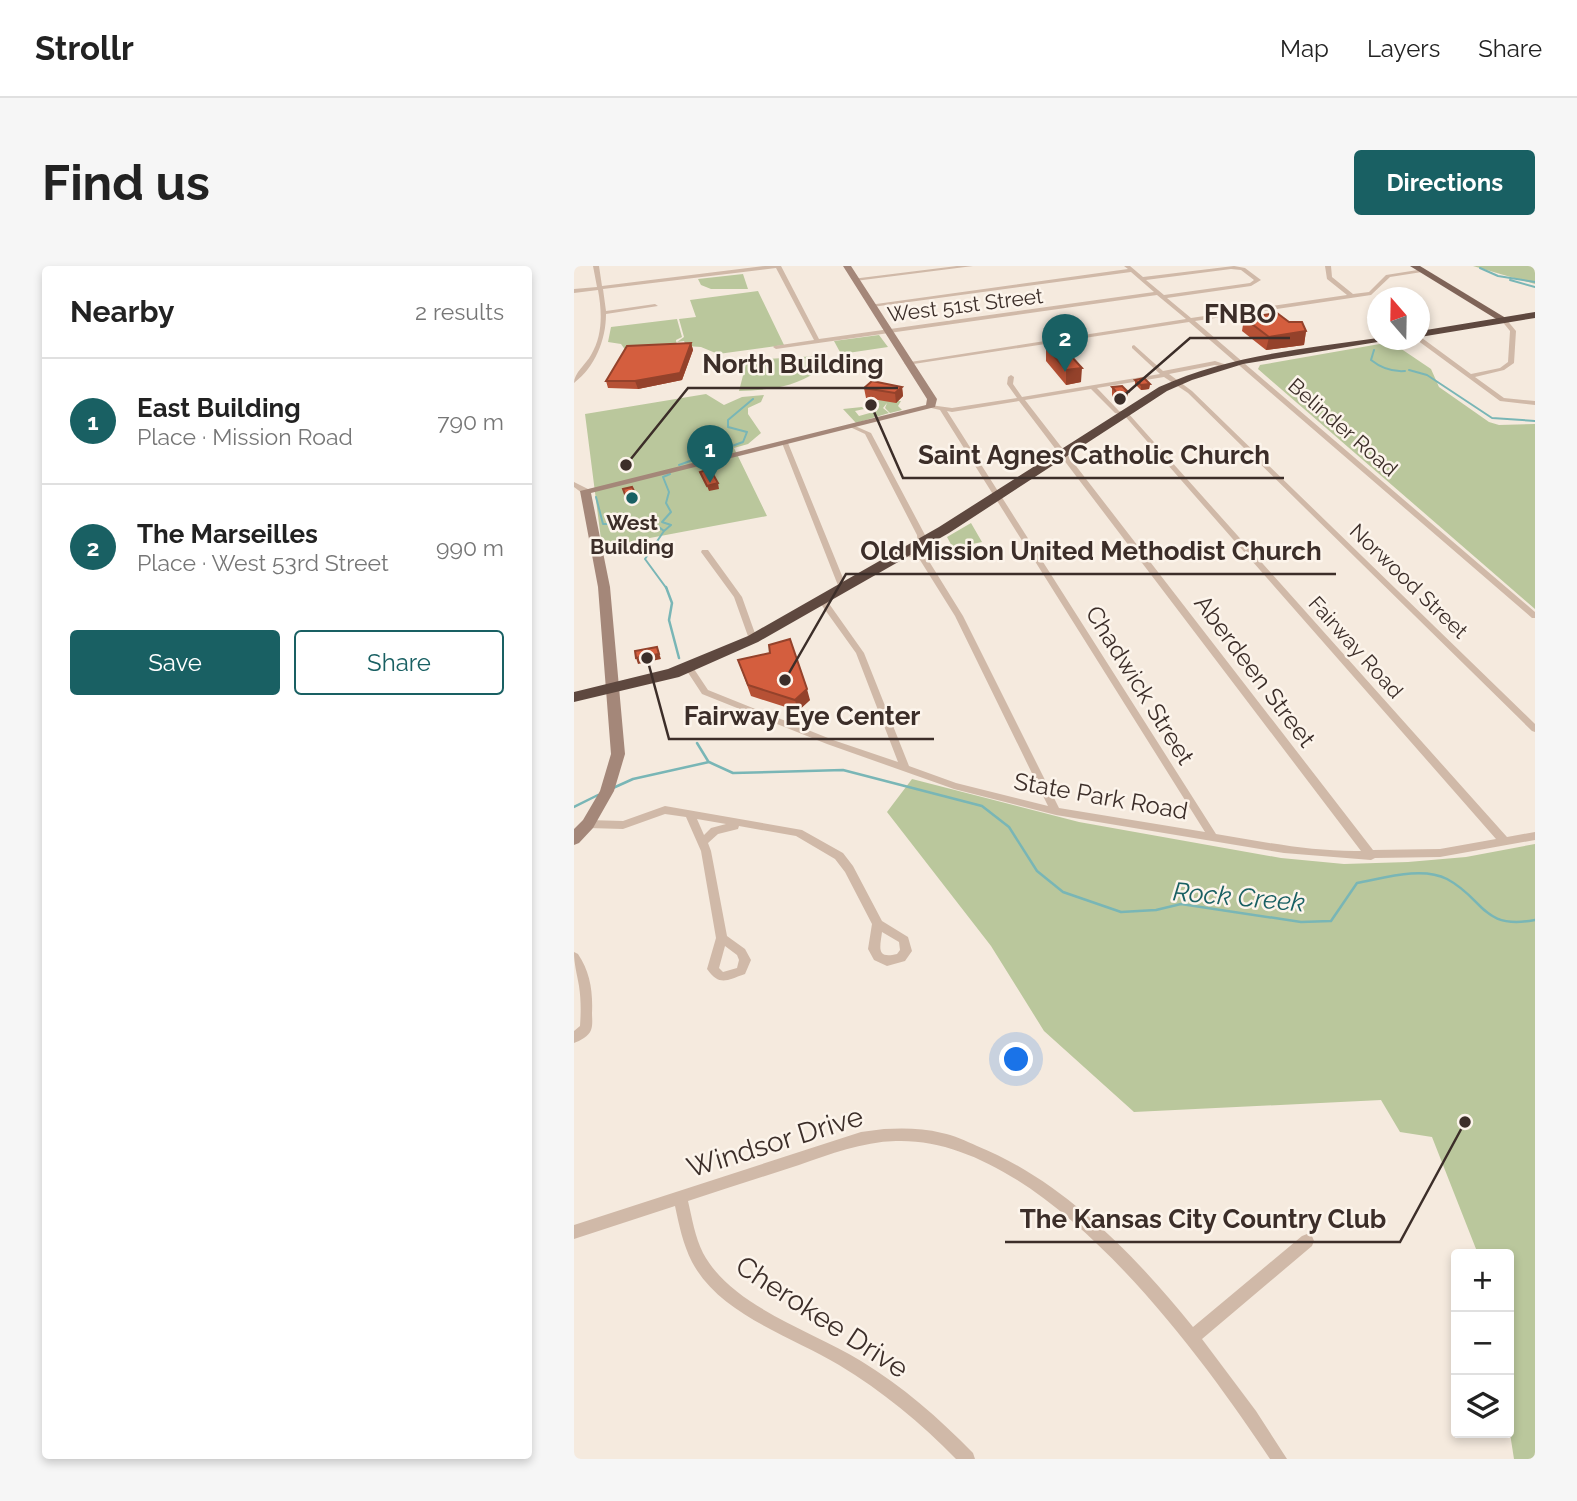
<!DOCTYPE html>
<meta charset="utf-8">
<style>
:root{--surface:#fff;--page:#f6f6f6;--text:#222;--muted:#767676;--line:#e0e0e0;--accent:#196063}
body{margin:0;font-family:Raleway,sans-serif;background:var(--page);color:var(--text)}
.controls{position:absolute;right:21px;bottom:21px;display:grid;overflow:hidden;border-radius:7px;box-shadow:0 4px 10px #0003}
.controls button{width:63px;height:63px;display:grid;place-items:center;padding:0;border:0;border-bottom:2px solid var(--line);background:var(--surface);color:var(--text);font:35px sans-serif}
.compass{position:absolute;left:793px;top:21px;width:63px;height:63px;border-radius:50%;background:var(--surface);box-shadow:0 4px 10px #0003;rotate:340deg}
.you{position:absolute;left:443px;top:794px;width:24px;height:24px;margin:-18px;border:5px solid #fff;border-radius:50%;background:#1a73e8;box-shadow:0 0 0 10px #1a73e833}
.badge{display:grid;place-items:center;width:46px;height:46px;border-radius:50%;background:var(--accent);color:#fff;font-size:23px;font-weight:700}
.pin{position:absolute;translate:-50% -58px;filter:drop-shadow(0 2px 4px #0008)}
.pin::after{content:'';position:absolute;top:37px;width:24px;height:21px;background:inherit;clip-path:polygon(0 0,100% 0,50% 100%)}
.list{margin:0;padding:0;list-style:none}
h2{display:flex;justify-content:space-between;align-items:center;height:91px;margin:0;padding:0 28px;font-size:30px}
h2 small{font-size:23px;font-weight:400;color:var(--muted)}
.list li{display:grid;grid-template-columns:46px 1fr auto;gap:21px;align-items:center;box-sizing:border-box;height:126px;padding:0 28px;border-top:2px solid var(--line)}
.list b{display:block;font-size:26px;white-space:nowrap}
.list p{margin:0;font-size:23px;white-space:nowrap;color:var(--muted)}
.list em{font-size:23px;font-style:normal;color:var(--muted)}
.actions{display:flex;gap:14px;padding:21px 28px}
.actions a{flex:1;padding:16px 0;border:2px solid var(--accent);border-radius:7px;text-align:center;font-size:24px;color:var(--accent)}
.actions .main{background:var(--accent);color:#fff}
.icon{flex:none;width:38px;height:38px;fill:none;stroke:currentColor;stroke-width:2;stroke-linecap:round;stroke-linejoin:round}
.map{position:relative;flex:none;width:961px;height:1193px;overflow:hidden;border-radius:7px}
header{display:flex;align-items:center;gap:42px;box-sizing:border-box;height:98px;padding:0 35px;background:var(--surface);border-bottom:2px solid var(--line)}
header strong{font-size:33px}
nav{display:flex;gap:38px;margin-inline-start:auto;font-size:24px}
.intro{display:flex;align-items:center;justify-content:space-between;box-sizing:border-box;height:168px;padding:0 42px}
h1{margin:0;font-size:49px}
.button{padding:18px 32px;border-radius:7px;background:var(--accent);color:#fff;font-size:24px;font-weight:700}
main{display:flex;gap:42px;padding:0 42px}
aside{flex:1;background:var(--surface);border-radius:7px;box-shadow:0 4px 10px #0003}
.map>svg:first-child{display:block}
.green{fill:#bac79c}
.lines{fill:none;stroke-linecap:round;stroke-linejoin:round}
.stream-far1{stroke:#79b6b6;stroke-width:2}
.stream{stroke:#79b6b6;stroke-width:2.5}
.street{fill:#d0b9a8;fill-rule:evenodd}
.secondary{fill:#a48779;fill-rule:evenodd}
.primary{fill:#7f6458;fill-rule:evenodd}
.highway{fill:#5e483f;fill-rule:evenodd}
.wall{fill:#b65135}
.shaded-wall{fill:#94422b}
.building{fill:#d45e3e;stroke:#94422b;stroke-width:2}
.poi-dot{fill:#196063;stroke:#fcf4eb;stroke-width:2.5}
.labels{text-anchor:middle;dominant-baseline:central;stroke-width:5;stroke-linejoin:round;paint-order:stroke}
.far-street-label{font-size:21px;fill:#3c2e29;stroke:#fcf4eb}
.far-poi-label{font-size:21px;font-weight:bold;fill:#3c2e29;stroke:#fcf4eb}
.street-label{font-size:24px;fill:#3c2e29;stroke:#fcf4eb}
.water-label{font-size:26px;font-style:italic;fill:#196063;stroke:#fcf4eb}
.near-street-label{font-size:28px;fill:#3c2e29;stroke:#fcf4eb}
.leader{fill:none;stroke:#3c2e29;stroke-width:2.5}
.callout-dot{fill:#3c2e29;stroke:#fcf4eb;stroke-width:2.5}
.callout-label{font-size:26px;text-anchor:middle;font-weight:bold;fill:#3c2e29;stroke:#fcf4eb;stroke-width:5;stroke-linejoin:round;paint-order:stroke}
</style>
<header>
<strong>Strollr</strong>
<nav><a>Map</a><a>Layers</a><a>Share</a></nav>
</header>
<div class="intro"><h1>Find us</h1><a class="button">Directions</a></div>
<main>
<aside>
<h2>Nearby<small>2 results</small></h2>
<ul class="list">
<li><span class="badge">1</span><div><b>East Building</b><p>Place · Mission Road</p></div><em>790 m</em></li>
<li><span class="badge">2</span><div><b>The Marseilles</b><p>Place · West 53rd Street</p></div><em>990 m</em></li>
</ul>
<div class="actions"><a class="main">Save</a><a>Share</a></div>
</aside>
<div class="map">
<svg width="961" height="1193" viewBox="0 0 961 1193">
<rect width="100%" height="100%" fill="#f5eade"/>
<path class="green" d="M899,0H961V18Z
M169,8L174,23H137L127,19L124,13Z
M184,25L210,79L144,88L127,81L112,80L110,75L103,76L110,71L105,53L122,51L116,34Z
M103,53L108,71L102,74L103,80L52,85L47,78L34,76L37,61Z
M305,69L314,81L267,88L260,75Z
M817,76L857,103L865,121L915,156L925,159L961,158V343L684,103L686,99Z
M244,90L242,106C219,122 192,124 165,125L173,94Z
M132,128L150,139L168,131L190,129L187,136L174,142V148L187,167L174,178L160,182L193,250L28,281L11,148Z
M305,134L327,135L324,140L328,144L316,147L311,142L313,137L309,142L315,147L282,157L269,143L288,141L290,143L281,145L285,150L303,145L299,140Z
M397,257L408,276L379,282L373,271Z
M338,513L505,556L707,592L770,598L834,596L892,591L961,578V1193H940L935,1161V988H904L858,871L826,866L807,834L560,846L470,765L417,680L313,546Z"/>
<g class="lines">
<path class="stream-far1" d="M906,2L924,10L961,16
M936,14L961,21
M800,84L797,94C807,102 818,106 831,105
M835,104L853,109L918,152L961,155
M105,199L169,176L173,166L154,161V154L179,133
M22,231L29,258H81L90,265L71,293L93,323
M90,265L97,259L88,256L97,246L92,237L95,226L89,211L96,208"/>
<path class="stream" d="M92,321L98,337L95,354L105,392
M123,477L134,495
M39,522L59,513L135,496L159,507L269,504L408,540L435,561L463,605L489,626L547,646L582,644L607,638L727,656L757,655L783,617C810,612 848,600 873,613C911,633 907,664 961,654
M0,541L24,529"/>
<path class="street" d="M19,0H25L28,20L191,0H207L245,73L580,26L557,6L298,41L295,39L554,3L550,0H556L569,11L660,0L671,2L687,14L677,20L593,32L617,52L773,29L753,13L751,0H757L758,11L779,28L795,26L812,9L850,3L848,6L816,11L797,29L621,55L961,346V352H958L615,56L333,99L330,97L612,53L583,29L202,83L199,81L200,80L240,74L202,2L29,23L32,45L81,38L84,40L32,48C32,74 21,101 0,117C0,107 12,98 17,89C29,69 28,46 24,24L0,27V23L23,21ZM657,3L667,4L680,14L676,17L590,29L572,14Z
M383,0H399L281,15L278,13Z
M928,53H932L942,65L940,97L930,104L901,111L930,132L961,135V139L926,135L843,74L848,72L897,108L926,102L934,96L936,65L927,54Z
M560,79L589,105L641,95L653,99L654,100L651,102L641,99L595,108L618,125L961,458V466L958,465L614,127L590,111L523,122L545,145L554,147L933,571L961,566V574L866,591L801,592L797,594L710,587L482,549L380,523L253,478L128,428L111,402L112,400H118L134,424L259,474L324,496L282,387L244,334L245,332H251L290,387L335,500L382,517L474,540L381,350L346,294L326,288L330,286L345,289L343,269L291,168L276,161L281,160L297,167L351,269L353,292L389,350L485,542L631,566L366,144L353,141L356,139L378,142L443,132L433,118L434,111L437,109L440,111L439,118L448,131L586,108L558,82V80ZM517,123L541,147L550,149L922,573L866,583L799,584L451,134ZM445,135L787,585C739,586 690,576 642,568L373,145L378,146Z
M211,175L214,177L273,322L272,324H269L265,322L208,177Z
M0,216L14,223V227H8L0,221Z
M128,284H134L168,331L183,373L182,375H176L175,373L160,331L127,286Z
M91,540L228,564L269,587L279,600L308,655L334,671L338,685L331,695L313,700L300,694L294,683L298,658L271,606L261,593L222,570L165,560L164,563L144,568L134,577L137,585L153,670L171,683L177,694L171,708C153,714 146,721 133,703L142,672L127,585L112,551L91,548L49,563L14,562L9,558L14,554L49,555ZM123,553L152,558L137,562L130,569ZM308,666L325,676L326,684L323,688C302,693 306,682 308,666ZM151,680L163,689L165,694L163,702L149,706L145,702Z
M0,686L4,688C16,706 19,725 18,747C18,752 19,759 17,764C15,770 6,775 0,777V765L6,760C7,746 7,733 5,720C3,708 0,698 0,686Z
M310,863C329,862 349,862 368,867C380,869 392,875 403,880C488,914 562,990 619,1061L728,970L733,968L738,970L740,975L738,980L628,1073L682,1145L713,1193H696C623,1083 468,870 322,875C287,876 257,888 225,899C188,911 151,923 114,935C118,952 121,971 129,987C158,1041 237,1064 287,1095C328,1120 365,1152 399,1187L401,1193H382C347,1157 308,1125 265,1099C217,1070 146,1049 118,996C109,978 105,959 101,940L0,973V959L287,866Z"/>
<path class="secondary" d="M269,0H277L363,133L361,141L17,227L36,321L51,488L40,525L19,562L5,577L0,579V563L9,554L26,525L37,488L24,321L6,225L352,139L353,133Z"/>
<path class="primary" d="M836,0H846L935,54L927,56Z"/>
<path class="highway" d="M961,46V52L846,71V65Z
M804,72L816,74L669,98L618,114L593,125L375,267L184,376L105,411L0,436V426L94,403L174,370L365,261L585,121C655,89 729,83 804,72Z"/>
</g>
<path class="wall" d="M670,52L715,56L732,65L730,79L692,84L668,65Z
M117,77L119,84L108,114L64,123L34,122L32,115Z
M472,81L507,116L492,119L472,95Z
M561,114L576,118L575,123L567,124L561,118Z
M328,121L329,130L322,137L292,132L290,122Z
M538,121L553,136L544,138L538,131Z
M164,394L236,434L224,445L177,430Z"/>
<path class="shaded-wall" d="M732,65L730,79L692,84L695,71Z
M117,77L119,84L108,114L64,123L61,115Z
M508,102L507,116L492,119V104Z
M576,118L575,123L567,124V119Z
M328,121L329,130L322,137L321,127Z
M554,126L553,136L544,138V128Z
M144,217L145,223L135,225L133,220Z
M62,229L64,234L54,236L52,231Z
M83,381L87,393L64,398L62,392Z
M233,423L236,434L224,445L221,434Z"/>
<path class="building" d="M703,47L715,56H728L732,65L695,71L670,52Z
M117,77L106,107L61,115H32L53,80Z
M487,79L508,102L492,104L472,81Z
M570,112L576,118L567,119L561,114Z
M298,115L328,121L321,127L290,122Z
M548,120L554,126L544,128L538,121Z
M136,203L144,217L133,220L126,206Z
M58,221L62,229L52,231L49,223Z
M216,373L233,423L221,434L174,419L164,394L196,387L195,379Z
M83,381L85,388L62,392L61,385Z"/>
<circle class="poi-dot" cx="58" cy="232" r="7"/>
<g class="labels">
<g class="far-street-label">
<text transform="translate(391 39) rotate(-7)">West 51st Street</text>
<text transform="translate(769 161) rotate(41)">Belinder Road</text>
<text transform="translate(835 315) rotate(44)">Norwood Street</text>
<text transform="translate(782 381) rotate(48)">Fairway Road</text>
</g>
<g class="far-poi-label">
<text x="58" y="256">West<tspan x="58" dy="24">Building</tspan></text>
</g>
<g class="street-label">
<text transform="translate(681 405) rotate(53)">Aberdeen Street</text>
<text transform="translate(566 419) rotate(58)">Chadwick Street</text>
<text transform="translate(527 530) rotate(10)">State Park Road</text>
</g>
<g class="water-label">
<text transform="translate(665 631) rotate(5)">Rock Creek</text>
</g>
<g class="near-street-label">
<text transform="translate(201 876) rotate(-17)">Windsor Drive</text>
<text transform="translate(248 1051) rotate(33)">Cherokee Drive</text>
</g>
</g>
<path class="leader" d="M546 133L616 72H716M52 199L114 122H324M297 139L329 212H710M211 414L272 308H762M73 392L95 473H360M891 856L826 976H431"/>
<g class="callout-dot">
<circle cx="546" cy="133" r="7"/>
<circle cx="52" cy="199" r="7"/>
<circle cx="297" cy="139" r="7"/>
<circle cx="211" cy="414" r="7"/>
<circle cx="73" cy="392" r="7"/>
<circle cx="891" cy="856" r="7"/>
</g>
<g class="callout-label">
<text x="666" y="57">FNBO</text>
<text x="219" y="107">North Building</text>
<text x="520" y="198">Saint Agnes Catholic Church</text>
<text x="517" y="294">Old Mission United Methodist Church</text>
<text x="228" y="459">Fairway Eye Center</text>
<text x="629" y="962">The Kansas City Country Club</text>
</g>
</svg>
<div class="controls">
<button>+</button>
<button>−</button>
<button><svg class="icon" aria-label="layers" viewBox="0 0 24 24"><path d="M12 4l9 5-9 5-9-5zM3 14l9 5 9-5"/></svg></button>
</div>
<svg class="compass" viewBox="-18 -18 36 36"><path d="M0-13l5 13h-10z" fill="#e53935"/><path d="M0 13l5-13h-10z" fill="#767676"/></svg>
<div class="you"></div>
<div class="pin badge" style="left:136px;top:217px">1</div>
<div class="pin badge" style="left:491px;top:106px">2</div>
</div>
</main>
